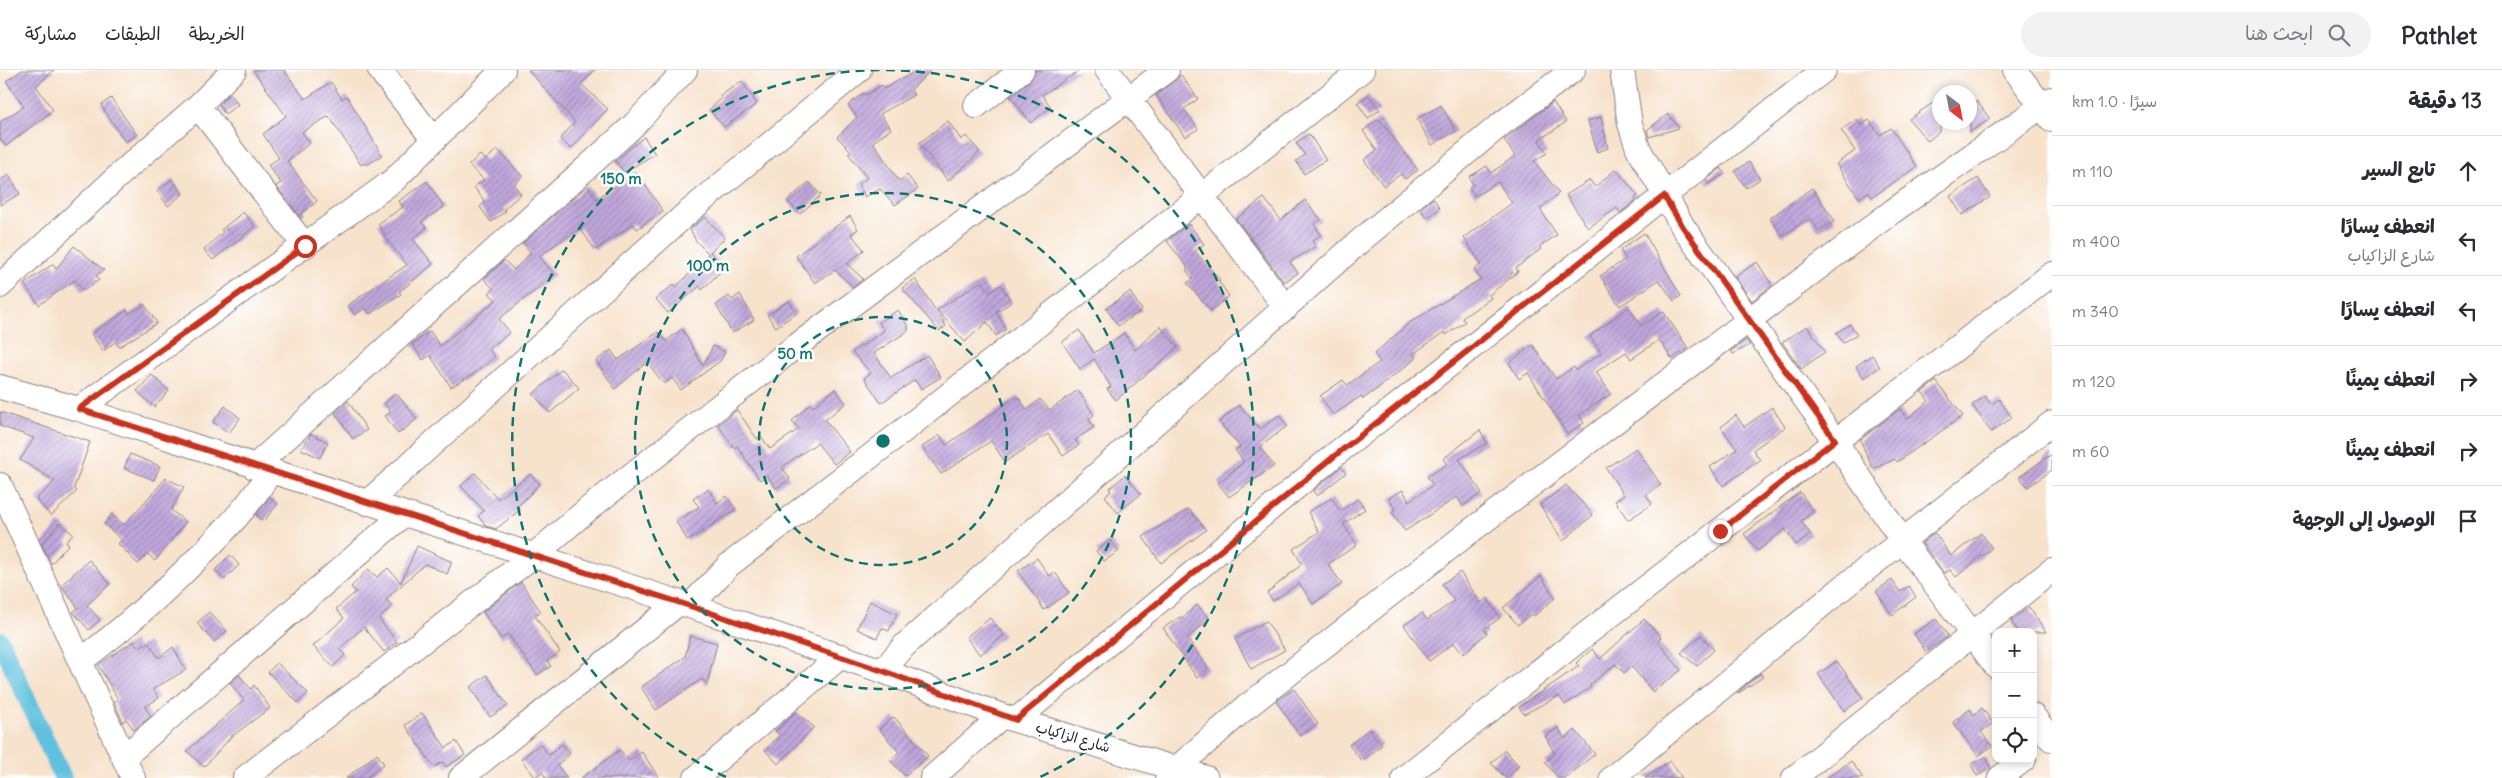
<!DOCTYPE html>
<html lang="ar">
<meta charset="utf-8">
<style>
:root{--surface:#fff;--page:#f2f2f3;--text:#2b2b33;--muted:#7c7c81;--line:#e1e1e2}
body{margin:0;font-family:Delius,"Playpen Sans Arabic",sans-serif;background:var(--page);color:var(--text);direction:rtl}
.controls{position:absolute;right:15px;bottom:15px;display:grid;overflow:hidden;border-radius:10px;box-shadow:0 2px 8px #0003}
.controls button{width:45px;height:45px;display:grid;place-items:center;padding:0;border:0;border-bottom:1px solid var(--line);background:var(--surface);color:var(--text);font:25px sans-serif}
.compass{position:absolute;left:1932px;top:15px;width:45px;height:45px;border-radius:50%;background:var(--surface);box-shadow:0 2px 8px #0003;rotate:148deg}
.stop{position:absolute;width:15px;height:15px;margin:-11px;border:4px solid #c8321e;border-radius:50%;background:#fff}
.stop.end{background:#c8321e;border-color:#fff;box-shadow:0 1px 5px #0008}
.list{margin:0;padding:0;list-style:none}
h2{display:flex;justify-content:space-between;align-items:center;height:65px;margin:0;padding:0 20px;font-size:21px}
h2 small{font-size:16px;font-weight:400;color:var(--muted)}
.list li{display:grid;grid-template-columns:32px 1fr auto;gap:15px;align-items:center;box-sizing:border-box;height:70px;padding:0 20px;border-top:1px solid var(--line)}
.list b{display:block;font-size:19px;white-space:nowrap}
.list p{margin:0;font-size:16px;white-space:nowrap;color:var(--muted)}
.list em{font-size:16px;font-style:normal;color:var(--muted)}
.icon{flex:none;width:28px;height:28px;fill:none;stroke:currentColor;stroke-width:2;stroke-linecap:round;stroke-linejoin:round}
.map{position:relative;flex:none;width:2052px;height:708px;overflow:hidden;direction:ltr}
header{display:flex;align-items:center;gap:30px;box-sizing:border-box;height:70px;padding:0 25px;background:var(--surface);border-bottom:1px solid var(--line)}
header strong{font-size:24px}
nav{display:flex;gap:28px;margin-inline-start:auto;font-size:18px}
.search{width:350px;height:45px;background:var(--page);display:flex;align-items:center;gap:12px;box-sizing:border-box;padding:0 18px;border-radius:28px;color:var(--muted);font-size:19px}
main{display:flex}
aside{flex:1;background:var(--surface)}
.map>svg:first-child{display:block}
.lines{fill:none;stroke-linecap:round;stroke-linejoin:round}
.canal{stroke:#5fc1de;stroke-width:18}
.building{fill:url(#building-hatch)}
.minor-casing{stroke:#8c8283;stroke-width:26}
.minor{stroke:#fff;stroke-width:24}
.route{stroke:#c8321e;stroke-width:6}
.ring{fill:none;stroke:#0f766e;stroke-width:2.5;stroke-dasharray:9 6}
.labels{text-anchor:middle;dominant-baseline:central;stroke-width:5;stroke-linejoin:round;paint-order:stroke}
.street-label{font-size:14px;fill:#22223b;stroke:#fff}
.centre{fill:#0f766e;stroke:#fff;stroke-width:2.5}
.ring-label{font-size:15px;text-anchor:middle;font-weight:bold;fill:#0f766e;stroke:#fff;stroke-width:5;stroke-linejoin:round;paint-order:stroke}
</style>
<header>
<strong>Pathlet</strong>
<div class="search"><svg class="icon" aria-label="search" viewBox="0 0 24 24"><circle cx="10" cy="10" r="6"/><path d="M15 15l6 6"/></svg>ابحث هنا</div>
<nav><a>الخريطة</a><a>الطبقات</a><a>مشاركة</a></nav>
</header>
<main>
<aside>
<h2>13 دقيقة<small>سيرًا · 1.0 km</small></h2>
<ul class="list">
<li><svg class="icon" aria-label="ahead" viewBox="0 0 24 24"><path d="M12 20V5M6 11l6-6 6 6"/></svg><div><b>تابع السير</b></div><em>110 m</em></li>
<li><svg class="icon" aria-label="left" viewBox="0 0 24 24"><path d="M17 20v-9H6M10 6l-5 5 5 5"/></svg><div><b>انعطف يسارًا</b><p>شارع الزاكياب</p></div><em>400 m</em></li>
<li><svg class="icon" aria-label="left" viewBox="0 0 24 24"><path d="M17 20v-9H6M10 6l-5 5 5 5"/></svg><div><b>انعطف يسارًا</b></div><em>340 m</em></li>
<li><svg class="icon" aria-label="right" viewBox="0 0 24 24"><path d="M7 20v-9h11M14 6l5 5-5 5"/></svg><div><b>انعطف يمينًا</b></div><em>120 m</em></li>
<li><svg class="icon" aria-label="right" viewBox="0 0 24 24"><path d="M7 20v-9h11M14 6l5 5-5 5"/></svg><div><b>انعطف يمينًا</b></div><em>60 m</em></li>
<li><svg class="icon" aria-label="arrive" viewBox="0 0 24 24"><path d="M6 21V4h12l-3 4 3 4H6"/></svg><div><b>الوصول إلى الوجهة</b></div></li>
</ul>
</aside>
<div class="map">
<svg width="2052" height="708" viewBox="0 0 2052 708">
<defs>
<pattern id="building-hatch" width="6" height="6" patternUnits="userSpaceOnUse" patternTransform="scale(1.25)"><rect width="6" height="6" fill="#c0a7dc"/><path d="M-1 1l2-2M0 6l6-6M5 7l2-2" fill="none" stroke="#9c88b4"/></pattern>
</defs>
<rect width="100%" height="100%" fill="#fff"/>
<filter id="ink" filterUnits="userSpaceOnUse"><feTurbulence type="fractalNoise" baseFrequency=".02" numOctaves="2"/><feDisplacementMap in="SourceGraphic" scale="10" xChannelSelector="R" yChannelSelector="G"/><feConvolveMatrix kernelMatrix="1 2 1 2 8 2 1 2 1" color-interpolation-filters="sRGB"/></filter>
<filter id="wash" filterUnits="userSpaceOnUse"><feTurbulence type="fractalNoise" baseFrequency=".0096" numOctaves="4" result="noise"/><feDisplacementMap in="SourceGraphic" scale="20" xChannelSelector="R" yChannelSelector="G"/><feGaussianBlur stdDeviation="1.12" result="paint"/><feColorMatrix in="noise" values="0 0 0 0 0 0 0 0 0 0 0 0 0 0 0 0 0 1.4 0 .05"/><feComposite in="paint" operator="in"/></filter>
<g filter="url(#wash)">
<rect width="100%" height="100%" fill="#f7e2cb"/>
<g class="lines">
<path class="canal" d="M0,570L63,708"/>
</g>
<g id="blocks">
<path class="building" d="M22,0H54L36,16L53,40L6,76L0,69V52L24,36L6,11Z
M253,0H284L305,29L331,12L342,29L347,26L382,85L367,95L365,93L361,95L329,46L302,62L310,73L287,91L317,131L301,144L303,147L301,148L276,116L281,113L268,95L279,88L263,64L286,46Z
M528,0H595L581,14L608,39L571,79L560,69L575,52Z
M917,0H931L911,20L914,25L880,44L891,59L873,72L899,111L907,105L918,119L895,135L880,119L865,127L858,114L867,108L848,83L851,81L837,67L857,47L848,35L864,23L866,25L882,15L884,19Z
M1035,0H1080L1042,25L1051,37L1031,53L1010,26L1031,10Z
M1181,5L1198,29L1184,39L1198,59L1185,67L1156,25Z
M742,11L757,34L724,57L709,40L722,28L720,26Z
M230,23L238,35L225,44L219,35Z
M1368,25L1380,40L1368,48L1357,33Z
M111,28L137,65L125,72L101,35Z
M1940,28V61L1928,71L1909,49Z
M1977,31L1990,49L1970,62V36Z
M1553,32L1566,52L1539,70L1547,83L1534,91L1559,123L1540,139L1557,165L1539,177L1541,179L1516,198L1518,202L1489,225L1491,228L1462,248L1465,252L1446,265L1444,262L1413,284L1416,288L1381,316L1363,329L1361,326L1333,345L1320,326L1343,310L1347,315L1380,292L1374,284L1409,253L1481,209L1474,200L1481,194L1464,168L1512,133L1498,112L1475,126L1469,117L1473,115L1469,107L1487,96L1491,103L1515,86L1504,70Z
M1441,35L1456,61L1432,75L1417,49Z
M1668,44L1679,58L1649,67L1647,60Z
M1601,47L1608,78L1597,82L1588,51Z
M1379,49L1418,100L1405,109L1401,104L1384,116L1364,90L1377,80L1363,61Z
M1857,49L1861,56L1869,50L1880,65L1891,58L1917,97L1872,127L1868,122L1859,128L1836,94L1855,81L1841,60Z
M948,51L961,70L966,66L980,82L948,111L919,73Z
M1309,64L1326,90L1304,104L1296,91L1305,85L1296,73Z
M644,67L655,84L624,102L615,91Z
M497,79L522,106L514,115L521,124L504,139L506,141L491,152L480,137L485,132L474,117L484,110L469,95L480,85L486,90Z
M1749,92L1760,109L1746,118L1735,101Z
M1721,98L1725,104L1708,114L1706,110Z
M1616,99L1638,126L1635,128L1636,130L1620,143L1617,138L1588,158L1566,125L1590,110L1595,117Z
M636,102L663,141L637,159L633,154L595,180L580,158L539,186L555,205L499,249L510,262L489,279L495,287L475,303L451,317L430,285L423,290L412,274L430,261L440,276L496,230L489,223L494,219L484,209L504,190L514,200L531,183L523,173L581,121L588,116L596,129Z
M9,105L20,124L0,135V110Z
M1978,108L1990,127L1962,145L1950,126Z
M172,109L183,124L168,136L157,121Z
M427,111L444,137L421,152L427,158L413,169L433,194L399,222L401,224L370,244L366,238L355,245L348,235L407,195L383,165L385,164L378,154L403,137L399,131Z
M809,112L821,125L800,144L787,131Z
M1812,118L1835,151L1819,161L1810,148L1782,166L1770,148Z
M1264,128L1281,150L1305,130L1321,150L1314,154L1321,165L1312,171L1316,176L1290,192L1298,203L1284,212L1236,149Z
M1433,128L1440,138L1427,148L1420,139Z
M243,142L255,156L213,190L204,180L223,162L221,160Z
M850,146L858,159L851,164L864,180L847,194L863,209L853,217L835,200L815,213L796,186Z
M705,147L725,168L710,182L725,197L702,220L700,216L668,243L656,229L674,214L676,217L709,184L696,171L690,159Z
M1189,154L1204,174L1195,181L1220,210L1218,211L1229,226L1211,241L1187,213L1193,209L1186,200L1188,198L1167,171Z
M1644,163L1681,226L1674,231L1659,210L1620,236L1600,206L1626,189L1620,180Z
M74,176L104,200L96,206L99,210L83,221L75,210L39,235L24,214L53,194L56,199Z
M1757,192L1772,215L1752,231L1735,207Z
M915,209L946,256L939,261L902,218Z
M982,211L990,223L1001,215L1012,232L996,242L1006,259L996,266L987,252L965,272L937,240Z
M1130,222L1142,240L1118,256L1106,238Z
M740,224L754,250L732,263L716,235L729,226L732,230Z
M789,231L797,243L776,257L767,245Z
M144,234L157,253L119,277L115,272L103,281L91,264L127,240L129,244Z
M1629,237L1641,256L1663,241L1688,278L1672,289L1659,270L1631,289L1626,282L1596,302L1611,324L1579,345L1584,353L1567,364L1528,303L1519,309L1509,293L1533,275L1556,309L1574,297L1576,300L1601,283L1590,266Z
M898,240L908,256V261L874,283L891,308L927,285L941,307L921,319L915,310L881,333L864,308L871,303L852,282L884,261L879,252Z
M1850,254L1857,264L1843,273L1836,263Z
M1160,256L1178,277L1116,330L1107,319L1111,317L1094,289L1080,299L1062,272L1079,260L1094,283L1124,263L1135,280Z
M1807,256L1825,282L1801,299L1782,272Z
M682,259L703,296L713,276L725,282L720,291L681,320L672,308L664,314L647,292L615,319L596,291L611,280L618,290L658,262L666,271Z
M1746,270L1750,275L1733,284L1731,281Z
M1872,285L1880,297L1864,308L1856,296Z
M562,299L579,318L550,343L533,324Z
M152,305L169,321L154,337L137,321Z
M1936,311L1963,346L1897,392L1895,389L1873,399L1860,370L1900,339L1907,349L1929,331L1922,322Z
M835,319L846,333L825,350L850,382L834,394L817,373L782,397L790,409L776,418L767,405L760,410L737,376L734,378L718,355L737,340L757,369L761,366L770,379L799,359L792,351L810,334L813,337Z
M1078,320L1094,345L1088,349L1094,357L1075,370L1079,375L1063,386L1048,364L1005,392L991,371L941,404L922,377L940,365L946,375L1018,326L1027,340L1040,329L1050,340Z
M396,323L417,349L398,364L385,346L391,342L384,333Z
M1985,326L1991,334L1999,329L2012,348L1991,362L1972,335Z
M348,331L367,360L353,369L335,343Z
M1239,335L1260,359L1279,345L1287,356L1260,377L1274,396L1229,427L1218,413L1244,392L1235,380L1240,377L1219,352Z
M225,336L240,348L229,363L213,352Z
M1772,337L1785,357L1753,380L1760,390L1723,416L1710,397L1737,379L1721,357L1736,345L1744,357Z
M0,342L90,372L74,418L77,421L51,446L36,429L55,411L20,390L34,368L0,356Z
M1480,360L1487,373L1459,389L1482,423L1463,436L1457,427L1405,461L1392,442L1395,440L1389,428L1403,420L1409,431L1433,415L1427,407L1447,394L1443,389Z
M311,364L328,372L320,388L301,379Z
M1636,378L1661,415L1646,425L1652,434L1628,450L1615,431L1624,425L1606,398Z
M130,384L160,396L154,410L124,398Z
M2052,384V400L2028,417L2019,407Z
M1341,397L1346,403L1317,426L1313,421Z
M475,403L498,429L530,404L540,414L517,437L520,440L496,459L486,456L478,446L484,441L461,416Z
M1125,405L1141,424L1118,443L1105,426L1111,421L1109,419Z
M166,408L184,417L171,440L186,452L155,491L148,484L138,494L118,474L122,470L104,454L112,444L124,455Z
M1566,415L1593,445L1563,471L1540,435Z
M708,419L717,433L726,426L736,439L688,471L676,452L699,437L693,429Z
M1800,422L1814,442L1801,451L1811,465L1796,475L1785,459L1758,481L1744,464Z
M270,427L278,434L264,451L256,445Z
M1332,428L1340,441L1358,429L1365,439L1343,454L1357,475L1328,494L1342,514L1313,534L1299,513L1273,531L1267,523L1302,494L1293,479L1319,462L1308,442Z
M1189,439L1206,460L1161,493L1143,467Z
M59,453L73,464L66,472L69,474L51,494L42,474Z
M1935,463L1951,486L1981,463L1992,478L1956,507L1950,500L1944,503L1922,473Z
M1110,470L1119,481L1104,491L1096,481Z
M417,476L452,492L447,504L425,494L386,529L392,536L379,549L397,572L384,582L364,557L339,579L345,585L333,597L313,576L344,548L336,539L356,522L351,517L368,499L377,507L388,498L401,513Z
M230,485L239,495L224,510L215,500Z
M1037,488L1049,506L1055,502L1069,523L1044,540L1018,501Z
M89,490L110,514L87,535L100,550L89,560L73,542L78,538L61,515Z
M1460,502L1481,533L1487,528L1500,548L1484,559L1487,563L1463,584L1454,573L1429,591L1404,555L1422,543L1427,550L1454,531L1442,514Z
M1541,506L1555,528L1534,546L1531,544L1518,555L1503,538Z
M1892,510L1900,522L1909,516L1916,527L1892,545L1876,521Z
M521,512L541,542L535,546L560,582L547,591L551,596L537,605L508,564L501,569L483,542Z
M870,531L897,544L889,561L882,558L877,568L857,559Z
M1197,535L1210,549L1187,568L1208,598L1197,608L1163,558L1180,547L1181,549Z
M2029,537L2046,562H2018L2011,551Z
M209,542L227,561L214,572L197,553Z
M990,548L1004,565L980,585L966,567Z
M1644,549L1661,567L1657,571L1681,600L1653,622L1631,596L1624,603L1615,594L1590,615L1591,617L1565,635L1559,626L1524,644L1519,637L1579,596L1576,593L1592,579L1600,589Z
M1936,549L1948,566L1926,582L1914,564Z
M1266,551L1285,580L1251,599L1235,569Z
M1701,565L1714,580L1697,596L1681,583Z
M690,566L717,573L707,615L702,609L656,640L641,617L685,587Z
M134,571L138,578L148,572L159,588L173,577L186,600L153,619L159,628L145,637L151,646L134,660L126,649L123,652L122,650L114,632L118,629L98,595Z
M1837,591L1863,628L1844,641L1818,604Z
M277,593L308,623L298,633L268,602Z
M1760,603L1763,607L1737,624V623Z
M239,605L251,619L254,615L270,638L231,667L204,697L187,681L244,630L230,613Z
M487,605L508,636L490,647L470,617Z
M1294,619L1318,654L1300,666L1276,631Z
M1982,638L1993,653L1981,662L1992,676L1978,686L1953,652L1970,639L1974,645Z
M796,642L814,657L778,694L765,680L780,665L775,661Z
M422,643L446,678L456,671L465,685L446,697L443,692L434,697L405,655Z
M894,647L928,686L905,706L890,690L899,682L879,659Z
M1558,658L1565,669L1575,660L1595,684L1566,708H1558L1545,692L1555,684L1545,666Z
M1369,659L1382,675L1362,691L1349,675Z
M540,674L549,685L562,674L570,684L557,695L567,708H546L542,702L535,707L521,689Z
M620,680L629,691L642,682L659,708H581Z
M1505,680L1519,696L1506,708L1491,693Z
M377,684L384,694L366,708H346Z
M1986,687L1991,698L1977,706L1971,694Z
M1670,691L1682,708H1645Z
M1851,691L1863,708H1826Z"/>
</g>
</g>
<g filter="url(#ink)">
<use href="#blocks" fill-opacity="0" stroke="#8c8283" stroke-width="1"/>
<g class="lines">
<g class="minor-casing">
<path id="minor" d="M380,0L434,70
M1107,0L1286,238
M1622,0L1630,54L1638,78L1683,157L1835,371L1902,470L1996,596
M2015,0L2052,50
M198,36L305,176
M976,36L1022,0
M0,216L127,98L198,36L234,0
M0,317L79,339L690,536L883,601L1002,646L1206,708
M79,339L394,110L503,0
M254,397L634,55L685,0
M0,415L133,708
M367,433L685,145L859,0
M690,536L729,495L876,382L1362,0
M80,591C123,560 161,525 199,487C225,460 250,435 270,402
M883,601L904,576L1360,171L1500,55L1573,0
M2033,646L2051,669
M1016,650L1337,383L1824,0
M124,687L403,445
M1167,707L1244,639L1468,463L1893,141L2052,29
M245,708L533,486L587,440L787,283L1167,0
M461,708L680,532
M696,708L841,586
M932,708L1002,646
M1404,708L1585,565L2052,204
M1612,708L1841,519L2052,353
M1794,708L2052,500
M2000,708L2024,689"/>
</g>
<use href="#minor" class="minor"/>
</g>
</g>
<g class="lines" filter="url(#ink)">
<path class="route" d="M305,176L79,339L690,536L883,601L1016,650L1337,384L1664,126L1683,157L1835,370L1720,461"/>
</g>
<g class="ring">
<circle cx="883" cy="371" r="124"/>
<circle cx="883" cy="371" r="248"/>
<path d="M726 707A371 371 0 0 1 880 0M886 0A371 371 0 0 1 1040 707"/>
</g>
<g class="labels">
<g class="street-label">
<text transform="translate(1073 667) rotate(16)">شارع الزاكياب</text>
</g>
</g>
<circle cx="883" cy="371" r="8" class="centre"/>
<g class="ring-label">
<text x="621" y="114">150 m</text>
<text x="708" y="201">100 m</text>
<text x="795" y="289">50 m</text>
</g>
</svg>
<div class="controls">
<button>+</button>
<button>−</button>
<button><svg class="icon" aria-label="locate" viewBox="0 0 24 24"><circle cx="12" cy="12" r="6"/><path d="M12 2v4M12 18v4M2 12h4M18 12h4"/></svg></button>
</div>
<svg class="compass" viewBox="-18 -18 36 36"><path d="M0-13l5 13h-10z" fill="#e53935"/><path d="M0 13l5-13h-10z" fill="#7c7c81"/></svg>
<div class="stop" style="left:305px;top:176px"></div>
<div class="stop end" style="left:1720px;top:461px"></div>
</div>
</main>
